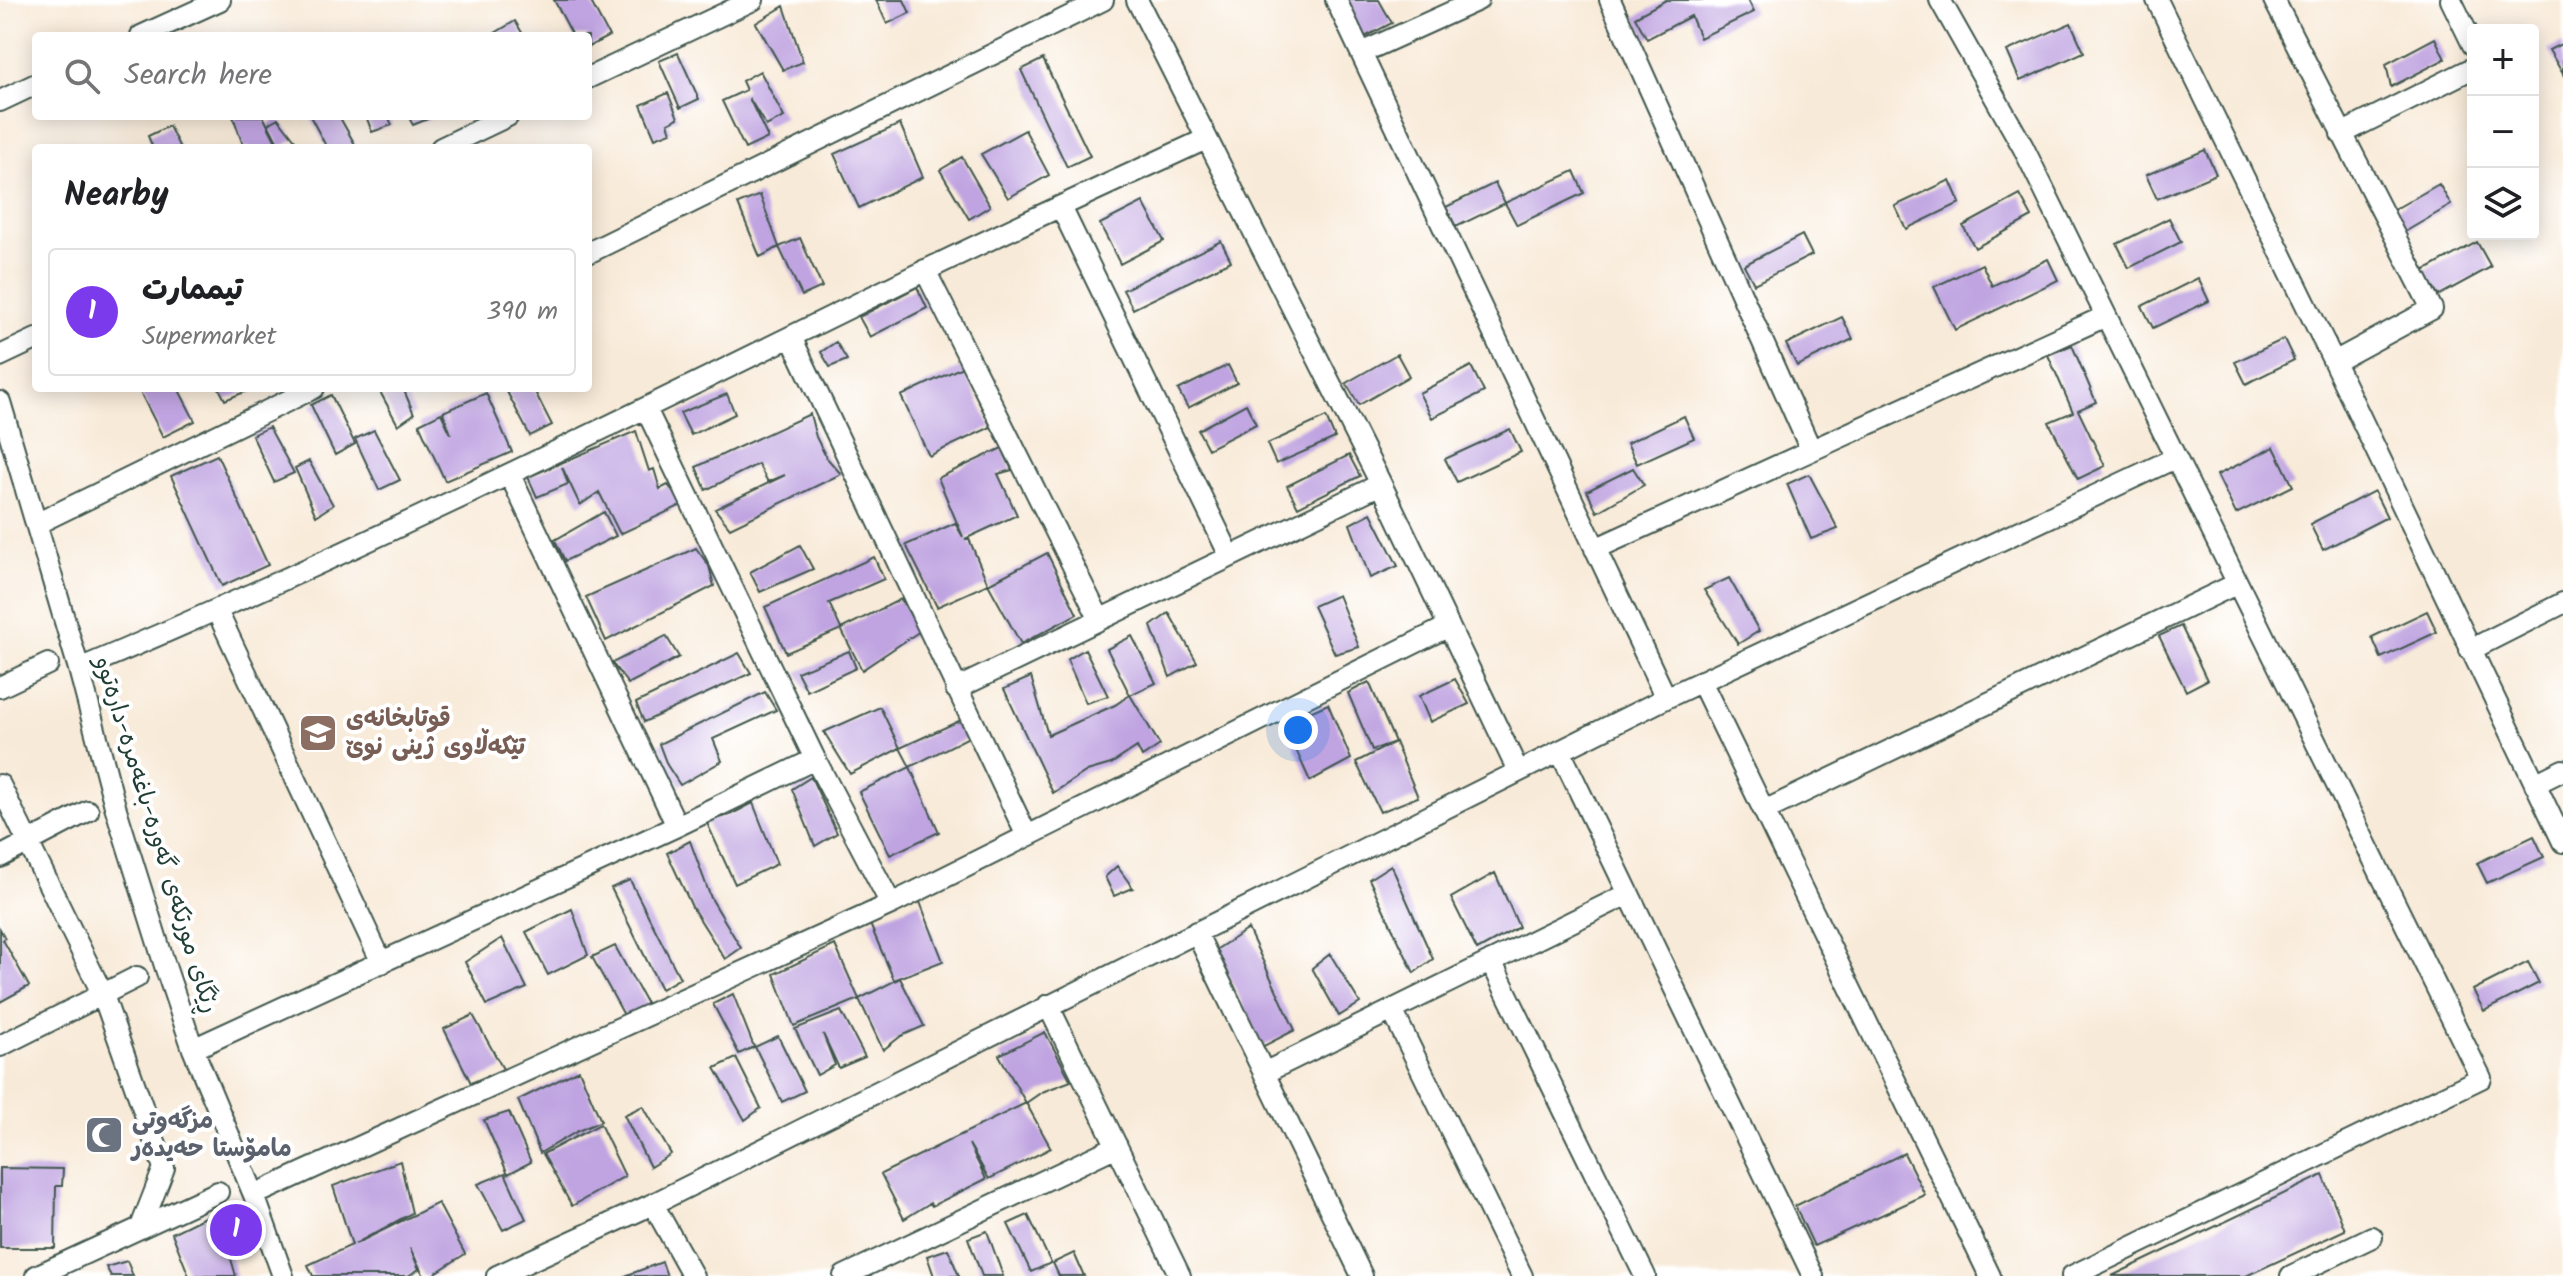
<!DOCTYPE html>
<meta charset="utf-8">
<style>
:root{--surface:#fff;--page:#f2f2f2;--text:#202124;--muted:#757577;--line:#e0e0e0;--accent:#7c3aed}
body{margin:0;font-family:Kalam,"Playpen Sans Arabic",sans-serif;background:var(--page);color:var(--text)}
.controls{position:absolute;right:24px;top:24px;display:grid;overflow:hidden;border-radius:8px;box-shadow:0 4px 20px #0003}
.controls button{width:72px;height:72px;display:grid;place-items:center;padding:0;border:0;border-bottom:2px solid var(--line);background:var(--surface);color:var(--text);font:40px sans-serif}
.you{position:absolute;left:1298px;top:730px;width:28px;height:28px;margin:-20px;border:6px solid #fff;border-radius:50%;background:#1a73e8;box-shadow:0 0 0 12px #1a73e833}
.badge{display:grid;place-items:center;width:52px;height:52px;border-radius:50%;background:var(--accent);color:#fff;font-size:26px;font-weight:700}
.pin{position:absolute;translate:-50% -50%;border:4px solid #fff;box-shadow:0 2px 8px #0006}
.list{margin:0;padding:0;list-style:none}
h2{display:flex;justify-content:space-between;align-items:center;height:104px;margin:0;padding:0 32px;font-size:34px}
h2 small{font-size:26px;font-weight:400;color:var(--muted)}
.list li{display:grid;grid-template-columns:52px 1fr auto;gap:24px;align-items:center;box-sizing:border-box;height:128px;margin:0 16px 16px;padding:0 16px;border:2px solid var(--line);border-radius:8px}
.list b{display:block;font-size:30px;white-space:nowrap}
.list p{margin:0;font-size:26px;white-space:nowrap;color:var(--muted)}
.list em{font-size:26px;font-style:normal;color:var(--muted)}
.icon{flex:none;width:44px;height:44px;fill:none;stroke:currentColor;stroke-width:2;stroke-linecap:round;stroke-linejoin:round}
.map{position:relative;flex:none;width:2563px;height:1276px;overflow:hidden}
.search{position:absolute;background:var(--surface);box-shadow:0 4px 20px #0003;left:32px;top:32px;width:560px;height:88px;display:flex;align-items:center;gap:20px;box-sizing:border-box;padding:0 28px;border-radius:8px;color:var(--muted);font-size:30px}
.panel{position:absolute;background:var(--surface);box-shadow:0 4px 20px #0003;left:32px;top:144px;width:560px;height:248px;border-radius:8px}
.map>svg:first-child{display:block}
.building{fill:#c0a4e1}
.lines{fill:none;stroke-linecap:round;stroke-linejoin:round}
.minor-casing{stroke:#40574d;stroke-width:24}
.minor{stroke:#fff;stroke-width:20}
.labels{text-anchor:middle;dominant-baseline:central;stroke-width:8;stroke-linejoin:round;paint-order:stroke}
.education-label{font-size:24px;font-weight:bold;fill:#785e54;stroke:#fff;text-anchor:start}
.street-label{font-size:24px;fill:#1f3d34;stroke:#fff}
.worship-label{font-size:24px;font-weight:bold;fill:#5b616d;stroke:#fff;text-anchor:start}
</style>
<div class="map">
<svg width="2563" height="1276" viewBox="0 0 2563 1276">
<rect width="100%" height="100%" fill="#fff"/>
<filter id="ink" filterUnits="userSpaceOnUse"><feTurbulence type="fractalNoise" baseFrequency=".0125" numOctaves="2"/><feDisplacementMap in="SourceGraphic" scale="16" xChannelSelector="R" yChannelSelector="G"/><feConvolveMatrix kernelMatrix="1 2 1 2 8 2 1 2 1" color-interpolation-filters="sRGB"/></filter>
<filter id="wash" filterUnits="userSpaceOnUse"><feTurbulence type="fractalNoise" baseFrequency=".006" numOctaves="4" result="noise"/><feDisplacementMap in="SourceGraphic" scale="32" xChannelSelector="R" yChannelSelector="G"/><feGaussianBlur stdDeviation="1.8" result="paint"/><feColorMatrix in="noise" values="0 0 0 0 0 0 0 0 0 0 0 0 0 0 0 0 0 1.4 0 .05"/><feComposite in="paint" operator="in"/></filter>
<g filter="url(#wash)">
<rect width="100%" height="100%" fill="#f8ead8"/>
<g id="blocks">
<path class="building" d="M554,0H590L609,36L588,47V36H573Z
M876,0H904L910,13L887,24Z
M1337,0H1379L1392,23L1359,40Z
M1666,0H1748L1754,12L1700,38L1691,16L1647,39L1635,17Z
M784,6L803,62L783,70L756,23Z
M515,21L524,36H490Z
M2071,23L2084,52L2020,81L2007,51Z
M2435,38L2445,59L2391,87L2386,64Z
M2563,43V74L2549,50Z
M678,53L699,99L680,108L659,61Z
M1043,59L1090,156L1067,167L1021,70Z
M760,71L784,117L766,126L749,98L768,138L745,149L722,101L746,90L742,81Z
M668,93L678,118L668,123L671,132L655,138L641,105Z
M233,116H263L279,148H244Z
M310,116H339L357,148H327Z
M366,116H388L392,125L372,132Z
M408,116H435L413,125Z
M278,118L295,140L280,147L268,124Z
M900,124L923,177L859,208L834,154Z
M169,126L180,148H153L148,136Z
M1025,130L1049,175L1008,198L981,154Z
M2205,150L2216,174L2157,199L2146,175Z
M962,157L990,206L969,219L940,170Z
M1574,171L1584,193L1517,225L1505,203L1456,227L1446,207L1495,183L1505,203Z
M1950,180L1960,203L1906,229L1895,206Z
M2439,184L2451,205L2403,233L2390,212Z
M760,195L779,247L760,257L738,204Z
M2020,195L2032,217L1975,248L1963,226Z
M1143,202L1164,241L1120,264L1100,224Z
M2169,218L2181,242L2129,268L2117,244Z
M1802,235L1812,255L1754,284L1744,265Z
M800,238L822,287L802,296L779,247Z
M1221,241L1231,261L1133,309L1123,290Z
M2477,242L2491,267L2438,296L2424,271Z
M2048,259L2058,280L1955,330L1934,287L1982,264L1992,286Z
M2198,278L2209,301L2153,328L2142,306Z
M917,287L927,308L870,337L859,317Z
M1842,317L1853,339L1797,366L1786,344Z
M2284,339L2294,360L2246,384L2235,362Z
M836,342L847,360L830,367L821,352Z
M2072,345L2096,402L2078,410L2105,466L2078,479L2049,422L2073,412L2048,355Z
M1397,354L1409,376L1359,405L1346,383Z
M1228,365L1237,383L1188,408L1178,390Z
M1471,366L1484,392L1432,418L1419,393Z
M962,367L991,427L929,456L901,396Z
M138,388H178L195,421L163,437Z
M219,388H245L247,391L225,400Z
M378,388H403L414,414L398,425Z
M505,388H533L552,425L530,436Z
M486,393L512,452L445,481L419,424L441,413L451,434L443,412Z
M727,394L735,414L691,435L680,413Z
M331,395L355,444L335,455L311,405Z
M1246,404L1256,424L1208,449L1198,430Z
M810,414L816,437L826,457L841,474L730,528L715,509L785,475L768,482L758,464L706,490L696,467Z
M1684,416L1694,438L1637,464L1627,443Z
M1326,417L1335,438L1276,464L1267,444Z
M269,427L294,473L274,482L252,435Z
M1510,429L1521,452L1457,482L1445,459Z
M374,430L400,480L379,490L355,439Z
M636,431L649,471L654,469L660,489L668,485L684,504L620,534L599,492L580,505L562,467L568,484L537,497L528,477Z
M2274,447L2293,486L2236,514L2217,475Z
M1002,448L1012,470L998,474L1017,515L965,539H969L988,584L937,607L906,545L955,523L963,537L938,478Z
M217,455L268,565L222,586L171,476Z
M1349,455L1360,476L1298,507L1287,486Z
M309,461L333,505L316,516L295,468Z
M1633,468L1644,485L1597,512L1587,491Z
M1809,474L1838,529L1811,539L1787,484Z
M2374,491L2387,517L2323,550L2310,524Z
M604,512L616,536L565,561L555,540Z
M1371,513L1398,566L1370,578L1350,524Z
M800,545L813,569L760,592L750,572Z
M696,548L709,566L714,586L606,641L586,597Z
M1047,553L1077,614L1021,644L988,584Z
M874,557L884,579L829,603L841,629L901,599L920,631L862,670L841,629L786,653L765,607Z
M1729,578L1759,631L1738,644L1704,590Z
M1338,595L1359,647L1335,654L1313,606Z
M2427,611L2437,632L2381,658L2372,637Z
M1169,613L1197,662L1170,677L1151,626Z
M2181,626L2207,680L2186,691L2159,636Z
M666,636L679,657L628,684L612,663Z
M1132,636L1156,683L1130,695L1107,649Z
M1085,649L1108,696L1086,703L1067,660Z
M849,651L856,668L807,691L797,672Z
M739,653L751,673L644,722L636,703Z
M1031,677L1048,735L1115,705L1130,695L1160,745L1142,757L1137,747L1111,764L1087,771L1053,793L1004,689Z
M1455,679L1469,704L1430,722L1419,696Z
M1369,682L1395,742L1418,797L1380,812L1356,762L1395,742L1372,750L1348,693Z
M765,692L776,710L713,739L722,761L680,785L667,765L659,744Z
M1328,704L1351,759L1310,781L1284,723Z
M880,707L900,748L850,774L824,732Z
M959,721L971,736L910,767L900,748Z
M910,767L939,832L890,855L859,792Z
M811,777L837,833L815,846L792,789Z
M753,803L777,864L735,884L706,821L730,815Z
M2534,836L2544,857L2487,883L2477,863Z
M690,841L711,898L741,948L725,959L692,907L667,853Z
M1391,865L1433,959L1414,973L1369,879Z
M1117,866L1133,888L1114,896L1105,877Z
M1495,873L1519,927L1477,950L1451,898Z
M630,880L680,978L661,989L611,888Z
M920,902L943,961L894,980L869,922Z
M572,909L588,955L548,975L526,932Z
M0,929L5,938L3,940L29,986L0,1002Z
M1248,929L1295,1030L1262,1047L1217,949Z
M502,938L527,988L487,1005L465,962Z
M835,945L859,999L794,1026L774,974Z
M615,946L648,1006L625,1017L592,957Z
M1330,954L1360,1003L1339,1016L1312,968Z
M2528,962L2539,983L2484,1011L2473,990Z
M900,978L924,1026L901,1036L883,1050L859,999Z
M733,994L754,1047L739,1054L713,1004Z
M841,1011L865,1057L839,1068L823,1034L835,1065L817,1075L795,1029Z
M473,1015L503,1069L471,1083L444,1029Z
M1045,1032L1071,1081L1042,1092L1026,1103L1051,1148L989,1179L969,1144L986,1179L932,1206L930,1203L904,1219L881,1174L1026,1103L999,1055Z
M778,1036L805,1091L782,1102L755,1047Z
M736,1058L761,1108L745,1120L715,1068Z
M579,1070L601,1121L578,1131L540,1153L518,1100Z
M643,1106L671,1154L650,1167L624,1115Z
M509,1112L531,1162L508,1174L484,1120Z
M600,1124L625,1176L572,1206L543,1154Z
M1904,1153L1925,1195L1814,1246L1795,1206Z
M400,1161L412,1213L355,1244L438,1203L465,1254L431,1276H424L410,1248L419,1269L408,1276H313L308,1265L352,1245L333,1186Z
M0,1168L63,1169L62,1186H56L55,1248H0Z
M505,1173L526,1219L503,1230L478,1184Z
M2323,1175L2345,1230L2246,1276H2112Z
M217,1211L236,1276H189L172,1233Z
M1028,1215L1051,1263L1031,1272L1008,1224Z
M987,1231L1003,1276H982L968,1238Z
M948,1249L959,1276H934L927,1256Z
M1074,1253L1084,1276H1059L1053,1263Z
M127,1261L133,1276H111L106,1267Z
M662,1262L667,1276H625Z"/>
</g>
</g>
<g filter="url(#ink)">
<use href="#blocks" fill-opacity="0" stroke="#40574d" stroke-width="2"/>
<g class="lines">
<g class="minor-casing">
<path id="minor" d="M1137,0L1381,484L1518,771
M1336,0L1666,698
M1610,0L1811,450
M1940,0L2023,147L2481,1078L2072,1276
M2157,0L2334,362L2563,842
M2274,0L2432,309L2334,362
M2451,0L2473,45
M141,36L220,0
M1361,53L1478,0
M588,78L753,0
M0,101L36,84
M2341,134L2473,68
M441,148L508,116
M1061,207L1230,556
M588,253L1103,0
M925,270L1099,618
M791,337L1027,836
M0,356L36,339
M0,402L79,669L115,806L166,969L193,1049L254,1195L283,1276
M646,409L815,759L891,904
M510,475L677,826
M36,524L314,388
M1595,549L2106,316
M217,611L382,963
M2470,650L2563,603
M79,669C366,549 643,409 922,272C1016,226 1111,183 1206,139
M1701,681L1990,1276
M0,687L48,664
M956,689L1381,484
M1560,751L1813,1276
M2535,784L2563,770
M0,785L103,995L164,1168L141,1227
M1764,811L2236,584
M0,857L88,811
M1196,932L1362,1276
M1491,961L1645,1276
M1048,1005L1180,1276
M1392,1010L1522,1276
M0,1046L137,977
M193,1049L677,826L815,759
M1264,1073L1628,894
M254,1195L891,904L1449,626
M653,1204L693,1276
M36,1276L218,1192
M497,1276L653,1204L1666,698L2175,458
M844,1276L1117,1146
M2291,1276L2372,1237"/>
</g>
<use href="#minor" class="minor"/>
</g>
</g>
<defs>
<g id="school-square" transform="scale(2)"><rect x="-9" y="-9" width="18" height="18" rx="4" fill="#8d6e63" stroke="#fff"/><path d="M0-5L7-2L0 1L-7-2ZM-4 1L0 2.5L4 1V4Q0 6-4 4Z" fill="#fff"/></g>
<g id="mosque-square" transform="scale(2)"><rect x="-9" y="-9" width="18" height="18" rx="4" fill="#6b7280" stroke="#fff"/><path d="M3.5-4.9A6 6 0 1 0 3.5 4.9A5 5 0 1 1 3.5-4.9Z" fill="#fff"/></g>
</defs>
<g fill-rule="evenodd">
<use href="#school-square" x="318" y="733"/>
<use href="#mosque-square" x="104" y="1135"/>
</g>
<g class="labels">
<g class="education-label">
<text x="346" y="719">قوتابخانەی<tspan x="346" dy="28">تێکەڵاوی ژینی نوێ</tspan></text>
</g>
<g class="street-label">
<text transform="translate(156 835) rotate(73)">ڕێگای مورتکەی گەورە-باغەمرە-دارەتوو</text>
</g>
<g class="worship-label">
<text x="132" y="1121">مزگەوتی<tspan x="132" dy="28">مامۆستا حەیدەر</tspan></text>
</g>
</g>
</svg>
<div class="controls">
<button>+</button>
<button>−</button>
<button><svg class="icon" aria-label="layers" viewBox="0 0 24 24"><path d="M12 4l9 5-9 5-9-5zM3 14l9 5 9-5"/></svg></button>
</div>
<div class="you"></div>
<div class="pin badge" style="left:236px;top:1230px">1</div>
<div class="search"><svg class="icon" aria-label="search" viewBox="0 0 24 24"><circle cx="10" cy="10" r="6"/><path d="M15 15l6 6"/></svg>Search here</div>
<section class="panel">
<h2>Nearby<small></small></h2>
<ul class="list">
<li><span class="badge">1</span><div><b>تیممارت</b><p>Supermarket</p></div><em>390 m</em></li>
</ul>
</section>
</div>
